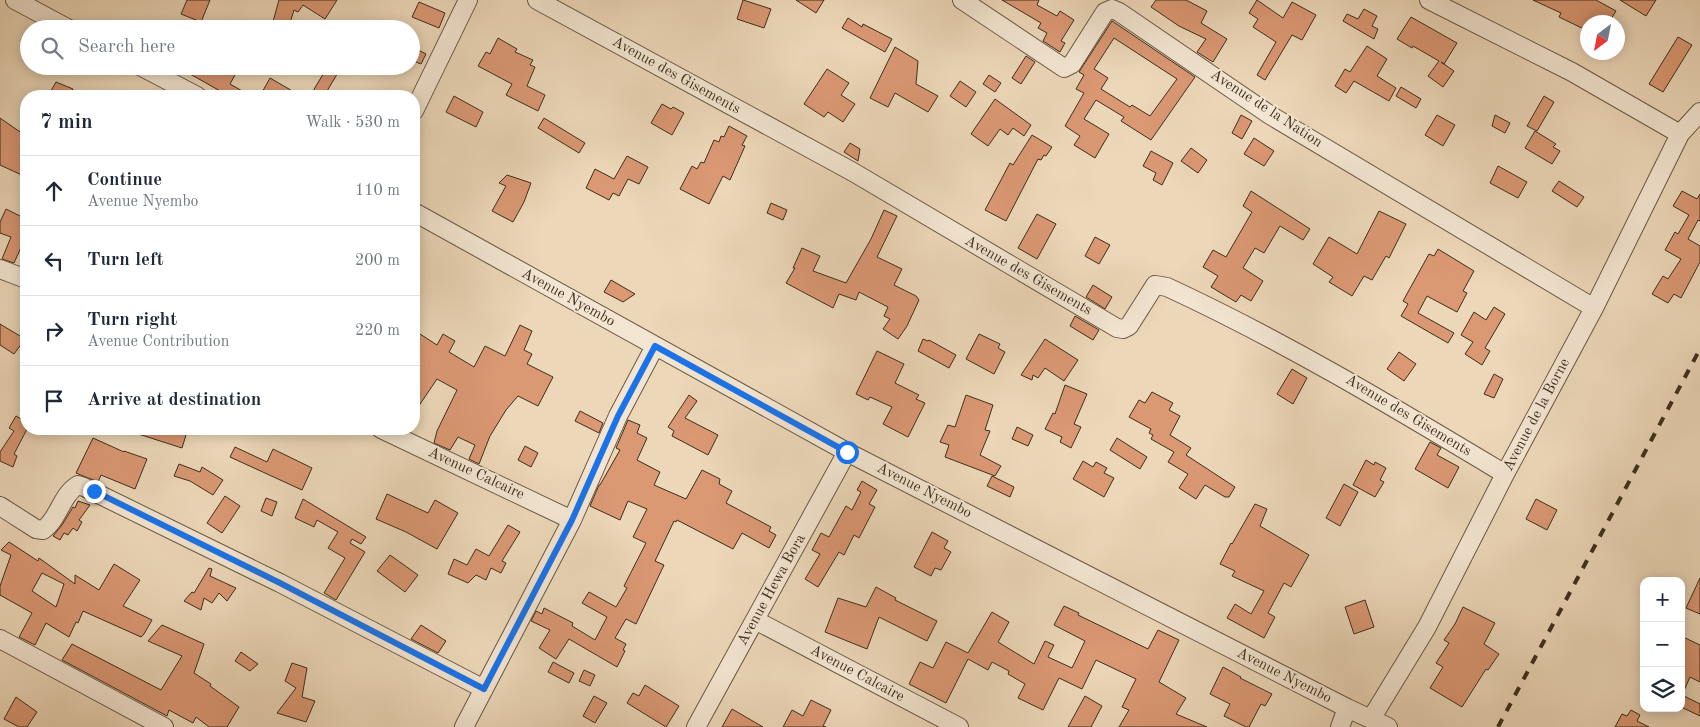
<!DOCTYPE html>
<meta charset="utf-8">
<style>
:root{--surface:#fff;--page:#f2f2f3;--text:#1f2937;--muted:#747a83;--line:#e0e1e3}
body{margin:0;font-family:"Old Standard TT",serif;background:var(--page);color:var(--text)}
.controls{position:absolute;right:15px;bottom:15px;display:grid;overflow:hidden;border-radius:10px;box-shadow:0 2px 12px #0003}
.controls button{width:45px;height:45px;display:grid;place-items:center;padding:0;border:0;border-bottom:1px solid var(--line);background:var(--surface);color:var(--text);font:25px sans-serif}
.compass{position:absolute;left:1580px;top:15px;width:45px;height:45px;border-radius:50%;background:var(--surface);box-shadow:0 2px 12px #0003;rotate:212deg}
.stop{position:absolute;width:15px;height:15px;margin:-11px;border:4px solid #1a73e8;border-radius:50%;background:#fff}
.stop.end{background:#1a73e8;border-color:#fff;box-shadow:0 1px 5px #0008}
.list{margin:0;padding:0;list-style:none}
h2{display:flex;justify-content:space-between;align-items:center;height:65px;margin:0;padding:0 20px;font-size:21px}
h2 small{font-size:16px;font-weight:400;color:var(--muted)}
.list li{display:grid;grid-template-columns:32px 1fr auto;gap:15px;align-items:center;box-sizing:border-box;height:70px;padding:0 20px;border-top:1px solid var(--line)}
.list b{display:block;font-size:19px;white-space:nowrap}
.list p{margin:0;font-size:16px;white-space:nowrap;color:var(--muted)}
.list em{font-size:16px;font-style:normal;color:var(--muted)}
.icon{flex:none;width:28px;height:28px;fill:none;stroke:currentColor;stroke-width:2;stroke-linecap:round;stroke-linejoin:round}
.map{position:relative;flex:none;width:1700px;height:727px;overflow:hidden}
.search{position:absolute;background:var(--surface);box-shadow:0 2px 12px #0003;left:20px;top:20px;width:400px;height:55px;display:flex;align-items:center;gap:12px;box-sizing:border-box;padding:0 18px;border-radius:28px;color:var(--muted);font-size:19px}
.panel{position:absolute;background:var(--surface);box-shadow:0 2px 12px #0003;left:20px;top:90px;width:400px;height:345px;border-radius:20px}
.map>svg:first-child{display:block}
.building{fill:#da9873;stroke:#3d2e1d;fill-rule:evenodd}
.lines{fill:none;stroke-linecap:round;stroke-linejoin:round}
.minor-casing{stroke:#695844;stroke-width:20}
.minor{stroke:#f3e5d1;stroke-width:18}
.rail{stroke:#3d2e1d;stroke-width:4;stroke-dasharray:9 9;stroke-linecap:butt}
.route{stroke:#1a73e8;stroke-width:6}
.labels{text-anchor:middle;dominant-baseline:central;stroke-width:4;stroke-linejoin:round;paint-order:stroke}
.street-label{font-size:15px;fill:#3d2e1d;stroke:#f3e5d1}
</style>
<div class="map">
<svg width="1700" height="727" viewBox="0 0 1700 727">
<rect width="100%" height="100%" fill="#ecd7b8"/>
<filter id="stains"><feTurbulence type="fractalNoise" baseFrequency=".004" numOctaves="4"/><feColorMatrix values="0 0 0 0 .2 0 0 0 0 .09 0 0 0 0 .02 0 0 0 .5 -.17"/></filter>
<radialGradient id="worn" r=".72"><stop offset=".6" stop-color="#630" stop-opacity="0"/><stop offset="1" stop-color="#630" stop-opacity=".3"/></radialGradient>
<path class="building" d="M187,0H210L201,22L181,14Z
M279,0H337L325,19L303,5L298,12L294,10L288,29H271Z
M743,0L771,9L764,28L737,19Z
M796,0H824L816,13Z
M1002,0H1039L1037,5L1057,16L1060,11L1074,20L1061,41L1065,43L1060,52L1043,41L1047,33L1038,28L1041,23Z
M1156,0H1186L1207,11L1201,23L1227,39L1213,62L1197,52L1206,39L1179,26L1151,7Z
M1257,0L1283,18L1292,2L1316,15L1302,40L1292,35L1265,80L1257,75L1276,42L1253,27L1258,19L1249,13Z
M1533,0H1596L1616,11L1609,22H1588V31L1559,17L1561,13Z
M1620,0H1656L1646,16Z
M419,2L445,13L439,28L412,17Z
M1364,9L1377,16L1372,26L1378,29L1374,39L1343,21L1347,14L1358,19Z
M1411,17L1457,43L1444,64L1441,62L1454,71L1443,87L1428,76L1439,61L1413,46L1412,48L1397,39Z
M848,18L862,27L863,24L892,39L885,52L842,28Z
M1112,21L1195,77L1151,140L1121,121L1124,117L1096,100L1084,119L1109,134L1095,158L1074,145L1080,136L1065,126L1084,93L1076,89L1084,75L1079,72ZM1114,38L1177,79L1150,116L1132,105L1130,107L1101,89L1108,78L1094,69Z
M1678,37L1692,45L1663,92L1649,84Z
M498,38L517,49L515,52L533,60L530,65L535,67L527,86L545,95L538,111L506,95L512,84L478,66L486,52L490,54Z
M1367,46L1387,59L1377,76L1396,88L1389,101L1354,81L1346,93L1335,86L1345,69L1350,72Z
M895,47L918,61L916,84L938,96L928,112L895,93L888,107L870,98Z
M416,49L426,54L421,64L411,60Z
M1026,56L1035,62L1021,84L1012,78Z
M176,66H240L230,84L251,96H229Z
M328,66H342L324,96H310Z
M827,69L849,83L841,95L855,104L843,122L828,112L824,117L804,104Z
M989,75L1001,83L995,92L983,84Z
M270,78L301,96H260Z
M960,81L976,92L966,107L950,96Z
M56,82L73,89L69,96H48Z
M1401,87L1421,99L1416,108L1396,96Z
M454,96L483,112L476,127L446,112Z
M1544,96L1554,102L1537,131L1527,126Z
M995,99L1031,125L1024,136L1013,128L1008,135L1000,129L988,146L971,134Z
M662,104L671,109L673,107L684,113L672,135L651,123Z
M1241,115L1252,121L1242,139L1232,133Z
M1437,115L1455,125L1443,146L1425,135Z
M1495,115L1510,123L1505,133L1492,126Z
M0,118L26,136V177L0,165Z
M544,118L585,143L579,153L538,128Z
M729,126L747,136L742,145L745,146L730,180L723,176L709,204L680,189L692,166L697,169L701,162L704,163L714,140L719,142L721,136L724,137Z
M1535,131L1556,144L1553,147L1560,151L1552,164L1525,148Z
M1032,135L1052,147L1046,156L1044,155L1041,160L1038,159L1006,221L985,210L1010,163L1013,165Z
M1254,138L1274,151L1264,166L1244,154Z
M850,143L860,149L858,161L844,152Z
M1191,148L1207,160L1198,173L1181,161Z
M1151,151L1173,163L1162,185L1153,180L1156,173L1143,166Z
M627,156L648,167L639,184L628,179L619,196L613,193L609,200L586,188L595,169L614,179Z
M1498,166L1527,182L1518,198L1490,183Z
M507,175L531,183L524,202L513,222L492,211L506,186L499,183Z
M1559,181L1584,197L1577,207L1552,191Z
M1251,191L1310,229L1303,240L1280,226L1264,253L1255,248L1243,268L1263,281L1251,301L1241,295L1236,302L1211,287L1218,276L1203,267L1213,250L1226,257L1252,212L1243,206Z
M1682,191L1697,199L1700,194V221L1698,220L1688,239L1700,246V262L1681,298L1674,294L1668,303L1652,294L1663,276L1668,279L1681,259L1665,250L1675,232L1678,234L1689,215L1673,206Z
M771,203L787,210L783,220L767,213Z
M6,209L26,219V236L14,263L2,259L11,237L0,233V222Z
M884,210L897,216L877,257L902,269L894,285L916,296L919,300L907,326L898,339L883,329L890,319L884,316L888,307L859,292L856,300L839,294L833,308L786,283L795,268H793L802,248L820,256L813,271L846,283L871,239Z
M1379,211L1406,224L1389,258L1386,256L1372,280L1364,276L1352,296L1329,282L1333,277L1313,264L1329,237L1357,254Z
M1037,214L1056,224L1037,259L1018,248Z
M1095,237L1110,245L1099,264L1085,256Z
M1438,249L1474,271L1463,291L1467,293L1457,312L1427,296L1418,313L1454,333L1448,343L1401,316L1408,304L1403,301L1408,292L1429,254L1434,256Z
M611,280L635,294L623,302L604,292Z
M1093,285L1112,297L1105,309L1086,297Z
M1494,307L1505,314L1485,348L1490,351L1482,365L1465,354L1473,342L1461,335L1474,312L1486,320Z
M1075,316L1099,330L1093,340L1070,326Z
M0,324L25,339L14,354L0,345Z
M520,325L532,331L524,350L532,354L527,364L553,377L538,406L518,396L506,410L490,436L479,464L469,459L475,445L458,437L450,450L434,443L437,431L457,390L437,379L414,413V343L420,334L437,345L443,334L455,341L449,352L474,367L485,346L505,356Z
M979,334L1000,344L998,348L1005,352L994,374L966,359Z
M923,339L928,341L929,340L956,355L949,368L918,351Z
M1045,339L1078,360L1064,381L1045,368L1038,378L1033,375L1032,380L1021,375Z
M877,351L904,364L895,383L919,395L916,399L925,403L908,437L883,424L892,407L870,397L868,400L856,394Z
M1399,352L1416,364L1404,381L1387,369Z
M1292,369L1307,378L1293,404L1277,394Z
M1494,374L1503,379L1494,398L1484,394Z
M1065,385L1087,394L1074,424L1081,427L1071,448L1060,442L1062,437L1045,429L1053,413L1055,414Z
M1152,392L1173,403L1169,410L1180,416L1170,435L1191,448L1186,455L1235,487L1229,497H1225L1205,485L1196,499L1179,488L1188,474L1168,462L1174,452L1151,439L1153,435L1149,433L1151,429L1129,417L1139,400L1145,403Z
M689,395L697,401L685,418L718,435L708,455L672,436L674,431L668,427Z
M966,395L993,405L985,430L990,431L980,455L1001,466L995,476L945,457L949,445L940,442L948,425L955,427Z
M580,411L603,423L599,433L575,421Z
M26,412L27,429L14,454L17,456L13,467L0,461V452L14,431L9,428L16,416L21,419Z
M628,420L640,425L637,433L647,438L637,460L660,472L654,485L686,499L702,470L720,479L719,484L732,491L726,503L771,527L769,531L776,535L769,548L742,533L733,549L677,520L676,522L674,521L655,561L664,565L636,624L626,619L615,638L626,644L623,650L625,651L617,667L569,639L556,659L539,648L550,630L531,621L536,611L542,614L544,608L573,623L572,626L595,640L607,617L582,603L589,592L616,607L627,588L624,586L646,543L633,537L647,509L628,501L620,520L590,506L599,485H600L620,450L616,448Z
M1017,427L1033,435L1028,446L1012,439Z
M129,429H166L186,435L182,448L129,431Z
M93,438L124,452V451L147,459L135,489L101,475L98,482L76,473Z
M1117,438L1147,457L1140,469L1110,450Z
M1430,442L1441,448L1437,455L1459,467L1448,488L1415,469Z
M525,446L538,453L531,467L518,460Z
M235,447L267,462L273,449L312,468L302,490L230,457Z
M1366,460L1374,465L1375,462L1386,468L1380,480L1384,482L1375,497L1353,485Z
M1083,461L1093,467L1096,462L1107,468L1104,473L1114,478L1104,497L1073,479Z
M179,464L200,472L202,467L223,480L213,495L190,481L174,476Z
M992,476L1014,487L1010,497L987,486Z
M862,481L877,490L869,504L875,507L859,538L854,535L844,555L839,552L818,587L805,579L820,554L812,550L821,533L829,537L846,506L852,510L861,492L857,490Z
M1344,484L1358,492L1340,526L1326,518Z
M387,494L428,513L435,500L458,513L437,549L406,532L376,519Z
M225,496L240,506L222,533L207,523Z
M266,498L277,502L272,516L261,511Z
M303,499L366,537L361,544L352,539L350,543L365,552L336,600L324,593L345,558L328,548L338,532L317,520L314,527L295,518Z
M1536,499L1557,510L1547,530L1526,519Z
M78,501L90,505L79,520L82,522L77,531L73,528L68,535L64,533L60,540L53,536L62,525L73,507L75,508Z
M1255,504L1267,509L1260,526L1309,555L1291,587L1284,583L1268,613L1275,617L1264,638L1227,618L1235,604L1251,614L1264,591L1232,576L1235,571L1220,564L1231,543L1232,544Z
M508,525L520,532L502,561L506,563L501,573L491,568L486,580L476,575L468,583L448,574L454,559L467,565L476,549L489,556Z
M932,532L948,541L944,548L951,552L941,570L935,568L931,576L914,567Z
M9,542L38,561L39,558L75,584V575L99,590L114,564L140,580L123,606L152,620L144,634L141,637L83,611L78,623L76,622L69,637L46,623L35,645L19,637L32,613L0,595V586L11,555L1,550ZM42,573L64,584L56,607L32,591Z
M390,555L418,575L405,592L377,571Z
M209,568L212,569L210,576L236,588L227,601L219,593L212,603L204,598L201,610L184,601L192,592L194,593Z
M1700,578V614L1686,608Z
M876,587L896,598L895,600L937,621L927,641L879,617L867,649L825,632L838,598L866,607Z
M1365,600L1374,627L1354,634L1345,607Z
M1064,606L1079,613L1078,615L1148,649L1158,630L1179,640L1159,682L1186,698L1176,714L1207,727H1119L1129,710L1122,707L1136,679L1096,660L1082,689L1059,678L1043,710L1018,698L1025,684L1008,674L1009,671L992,662L988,670L968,659L946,703L909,684L920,662L933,668L946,642L968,653L992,612L1009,622L998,642L1034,664L1045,641L1054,645L1048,657L1072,668L1085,641L1054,625Z
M1463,607L1495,623L1484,644L1499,654L1488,670L1486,669L1462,707L1430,688L1443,667L1436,663L1449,643L1444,640L1455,624Z
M162,625L204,644L194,673L211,684L210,686L239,707L227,727H209L196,717L193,723L169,710L167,716L62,660L72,644L161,690L182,656L148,641Z
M421,625L446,641L438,653L411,639Z
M1681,636L1700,645V682L1690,677L1682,695L1700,704V716L1681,707Z
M241,652L258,664L250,671L235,661Z
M553,662L574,673L569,683L548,672Z
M292,663L307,668L302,697L315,701L306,722L277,713L296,688L285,681Z
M1223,667L1241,677L1240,678L1272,694L1265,706L1261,704L1249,727H1246L1224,716L1230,704L1210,694Z
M584,670L595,675L590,686L579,681Z
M645,685L679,706L666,727L627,703L633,693L639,696Z
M594,696L607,703L595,723L583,716Z
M1085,696L1102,706L1091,727H1068Z
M16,697L37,712L27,727H19L4,719Z
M811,700L831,710L823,726L826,727H783L792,710L803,716Z
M732,709L763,727H722Z
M1631,710L1640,715L1637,721L1649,727H1615L1622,714L1627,716Z"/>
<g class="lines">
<g class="minor-casing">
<path id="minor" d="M15,0L69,29
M537,0L853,172L1117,328L1123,329L1129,326L1155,285L1167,287C1284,341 1395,408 1505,474
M962,0L1064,68L1072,64L1105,12L1112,9L1119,12L1270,115L1594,308
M1429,0L1572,72L1680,134
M140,66L197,96
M414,111L468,0
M414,212L847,452L1347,708L1388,727
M0,269L26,279
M381,429L572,520
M0,506L36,529L43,530C59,519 61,495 78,485L84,487L280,583L484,689
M755,620L959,727
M0,639L164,727
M1371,719L1427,627L1505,474L1594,308L1680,134L1700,112
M464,727L572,520L618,416L655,346
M696,727L847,452
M1340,727L1347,708"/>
</g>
<use href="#minor" class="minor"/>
<path class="rail" d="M1498,727L1700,349"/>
</g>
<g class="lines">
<path class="route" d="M94,491L280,583L484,689L572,520L618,416L655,346L847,452"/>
</g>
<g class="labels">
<g class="street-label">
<text transform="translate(676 76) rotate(29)">Avenue des Gisements</text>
<text transform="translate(1266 109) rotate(33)">Avenue de la Nation</text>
<text transform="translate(1028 276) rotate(30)">Avenue des Gisements</text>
<text transform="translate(568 298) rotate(29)">Avenue Nyembo</text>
<text transform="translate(1537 415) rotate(-62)">Avenue de la Borne</text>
<text transform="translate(1408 416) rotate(31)">Avenue des Gisements</text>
<text transform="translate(476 474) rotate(25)">Avenue Calcaire</text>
<text transform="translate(924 491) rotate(27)">Avenue Nyembo</text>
<text transform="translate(772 590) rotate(-61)">Avenue Hewa Bora</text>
<text transform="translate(857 674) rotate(28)">Avenue Calcaire</text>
<text transform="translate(1284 676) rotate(27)">Avenue Nyembo</text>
</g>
</g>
<rect width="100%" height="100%" filter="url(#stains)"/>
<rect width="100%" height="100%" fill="url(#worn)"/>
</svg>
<div class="controls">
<button>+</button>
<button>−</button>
<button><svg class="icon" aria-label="layers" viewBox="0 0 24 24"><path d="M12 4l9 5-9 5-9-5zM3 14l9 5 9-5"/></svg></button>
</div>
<svg class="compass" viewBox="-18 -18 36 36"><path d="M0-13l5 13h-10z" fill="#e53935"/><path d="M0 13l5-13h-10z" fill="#747a83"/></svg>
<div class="stop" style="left:847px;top:452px"></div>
<div class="stop end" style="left:94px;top:491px"></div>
<div class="search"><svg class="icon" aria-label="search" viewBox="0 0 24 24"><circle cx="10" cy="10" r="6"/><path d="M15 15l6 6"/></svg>Search here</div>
<section class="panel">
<h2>7 min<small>Walk · 530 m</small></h2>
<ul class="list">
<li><svg class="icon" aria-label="ahead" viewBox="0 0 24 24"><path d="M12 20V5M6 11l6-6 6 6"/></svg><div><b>Continue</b><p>Avenue Nyembo</p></div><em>110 m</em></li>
<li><svg class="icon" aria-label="left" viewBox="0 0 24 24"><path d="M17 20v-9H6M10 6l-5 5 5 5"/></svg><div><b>Turn left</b></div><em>200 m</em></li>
<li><svg class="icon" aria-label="right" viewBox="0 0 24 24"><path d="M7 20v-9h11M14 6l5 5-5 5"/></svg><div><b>Turn right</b><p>Avenue Contribution</p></div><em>220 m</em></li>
<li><svg class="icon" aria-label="arrive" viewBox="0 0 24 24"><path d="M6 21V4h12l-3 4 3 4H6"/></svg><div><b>Arrive at destination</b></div></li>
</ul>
</section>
</div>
